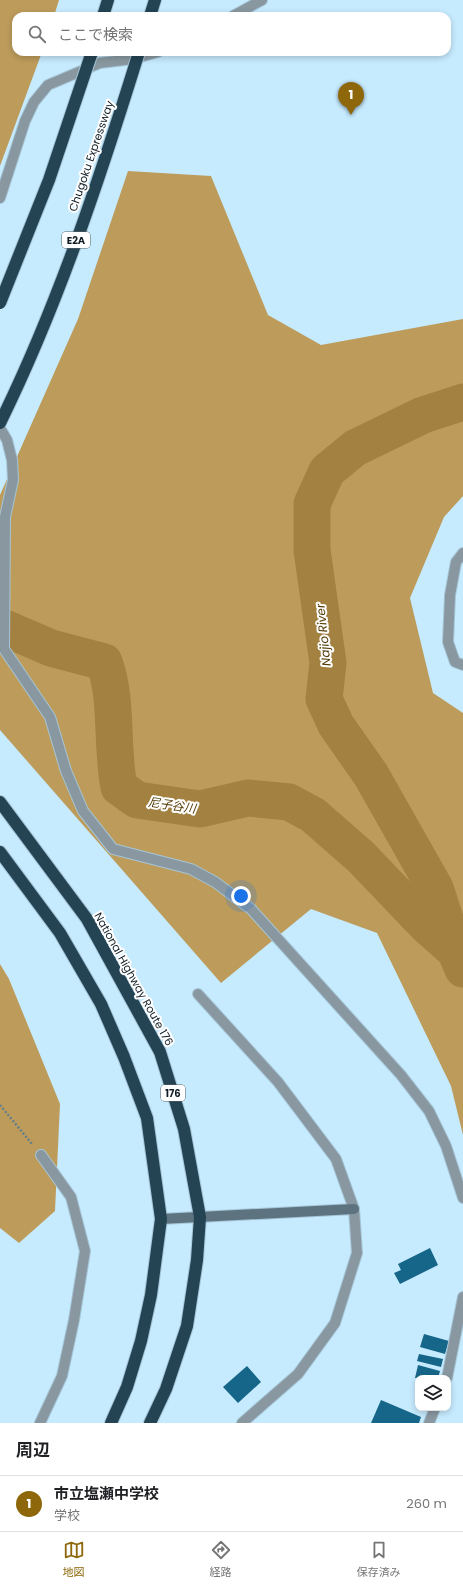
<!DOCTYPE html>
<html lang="ja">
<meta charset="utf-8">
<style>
:root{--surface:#fff;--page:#f2f2f2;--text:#202124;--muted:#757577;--line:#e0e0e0;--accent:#8d6709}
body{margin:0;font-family:Poppins,"Noto Sans JP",sans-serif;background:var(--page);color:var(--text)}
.controls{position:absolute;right:12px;bottom:12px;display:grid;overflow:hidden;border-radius:8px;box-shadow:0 2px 6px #0003}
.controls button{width:36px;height:36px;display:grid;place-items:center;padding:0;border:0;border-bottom:1px solid var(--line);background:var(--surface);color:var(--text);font:20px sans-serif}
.you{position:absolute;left:241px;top:896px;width:14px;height:14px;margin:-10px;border:3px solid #fff;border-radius:50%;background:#1a73e8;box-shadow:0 0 0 6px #1a73e833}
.badge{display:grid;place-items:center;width:26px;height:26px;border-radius:50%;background:var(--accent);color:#fff;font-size:13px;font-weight:700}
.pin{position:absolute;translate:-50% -33px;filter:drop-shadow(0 1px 2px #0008)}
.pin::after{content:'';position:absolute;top:21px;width:14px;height:12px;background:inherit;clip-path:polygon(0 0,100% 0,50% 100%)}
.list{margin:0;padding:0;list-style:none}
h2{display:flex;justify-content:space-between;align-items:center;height:52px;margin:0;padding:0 16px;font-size:17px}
h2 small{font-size:13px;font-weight:400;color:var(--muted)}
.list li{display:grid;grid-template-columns:26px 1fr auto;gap:12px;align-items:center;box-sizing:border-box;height:56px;padding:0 16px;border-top:1px solid var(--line)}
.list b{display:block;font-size:15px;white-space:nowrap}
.list p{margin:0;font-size:13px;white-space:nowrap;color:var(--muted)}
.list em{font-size:13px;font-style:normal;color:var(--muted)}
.icon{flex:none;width:22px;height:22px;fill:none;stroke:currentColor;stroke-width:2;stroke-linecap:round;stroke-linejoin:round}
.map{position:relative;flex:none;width:463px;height:1423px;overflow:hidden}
.search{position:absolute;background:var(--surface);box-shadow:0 2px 6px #0003;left:12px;right:12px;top:12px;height:44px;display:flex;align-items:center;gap:10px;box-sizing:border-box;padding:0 14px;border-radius:12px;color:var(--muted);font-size:15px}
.sheet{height:108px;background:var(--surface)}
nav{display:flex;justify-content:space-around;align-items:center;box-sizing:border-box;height:56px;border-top:1px solid var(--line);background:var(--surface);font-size:11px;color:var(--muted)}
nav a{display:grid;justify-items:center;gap:2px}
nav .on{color:var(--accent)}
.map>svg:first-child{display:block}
.forest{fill:#bd9c5b}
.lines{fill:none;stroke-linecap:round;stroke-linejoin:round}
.river{stroke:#a28141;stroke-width:37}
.building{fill:#166689}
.street-casing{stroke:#a5c5d7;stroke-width:12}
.secondary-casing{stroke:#a5c5d7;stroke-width:12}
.highway-casing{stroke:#a5c5d7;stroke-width:14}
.path{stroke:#667e8b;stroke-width:2.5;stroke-dasharray:2 2;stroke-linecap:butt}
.street{stroke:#8998a0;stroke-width:10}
.secondary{stroke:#5e7380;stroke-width:10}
.highway{stroke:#244454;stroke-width:12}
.highway-bridge-casing{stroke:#a5c5d7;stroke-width:14;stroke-linecap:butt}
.highway-bridge{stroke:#244454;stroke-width:12}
.labels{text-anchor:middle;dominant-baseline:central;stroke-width:4;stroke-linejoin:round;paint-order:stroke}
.shield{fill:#fff;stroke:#586267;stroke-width:1}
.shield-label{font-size:10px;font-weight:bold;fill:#111e26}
.street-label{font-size:11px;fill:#111e26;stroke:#fff}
.water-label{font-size:12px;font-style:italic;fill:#513902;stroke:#fff}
</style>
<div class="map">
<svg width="463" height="1423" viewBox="0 0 463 1423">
<rect width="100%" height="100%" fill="#c6eafe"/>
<path class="forest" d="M0,0H59L54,16H16V52H42L0,166Z
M128,171L211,176L268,315L321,345L463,319V496L444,517L410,598L433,693L463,713V1135L451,1086L377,933L311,909L221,983L0,730V495L78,319Z
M0,964L9,979L60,1104L55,1211L19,1243L0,1228Z"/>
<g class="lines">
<path class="river" d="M463,402L423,415L355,448L327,471L312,504V550L328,663L324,699L336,725L371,775L435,888L455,950L463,969
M0,626L51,648L104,662C118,699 111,747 119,787L137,800L200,809L248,798L289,802L313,815L361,857L426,925L454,950"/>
</g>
<path class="building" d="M430,1248L438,1265L400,1284L394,1273L401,1270L398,1264Z
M424,1334L449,1341L445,1354L420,1347Z
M419,1354L443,1359L441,1367L417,1361Z
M418,1365L440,1371L438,1378H415Z
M247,1366L261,1382L238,1403L223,1387Z
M381,1400L421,1417L419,1423H371Z"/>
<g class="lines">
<g class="street-casing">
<path id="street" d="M233,16L262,0
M0,198L25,121L34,102L48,85L100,63L133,59L158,52
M0,428L7,440L12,460L13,480L5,517L4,649L50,717L66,771L83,811L113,849L191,869L215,882L251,909L401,1075L429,1111L446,1146L463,1198
M463,553L456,562L450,595L448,642L455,662L463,665
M198,994L278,1082L336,1159L354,1209L357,1253L335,1323L298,1374L242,1423
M447,1378L463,1297
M40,1423L62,1376L74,1320L85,1251L71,1197L41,1155
M429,1423L435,1408"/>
</g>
<g class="secondary-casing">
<path id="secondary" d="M161,1219L354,1209"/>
</g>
<g class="highway-casing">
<path id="highway" d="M103,16L108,0
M150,16L155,0
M0,802L87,919L160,1052L184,1129L200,1217L197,1260L187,1326L166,1389L150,1423
M0,852L60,933L101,1004L124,1057L147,1118L161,1219L151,1295L141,1341L127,1387L111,1423"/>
</g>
<path class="path" d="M0,1105L32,1144"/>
<use href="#street" class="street"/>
<use href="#secondary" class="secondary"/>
<use href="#highway" class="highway"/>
<g class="highway-bridge-casing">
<path id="highway-bridge" d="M0,303L49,180L92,52
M0,423C58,305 100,178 139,52"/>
</g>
<use href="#highway-bridge" class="highway-bridge"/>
</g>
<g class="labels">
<g class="shield">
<rect x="62" y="232" width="28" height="16" rx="3"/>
<rect x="161" y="1085" width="24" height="16" rx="3"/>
</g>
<g class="shield-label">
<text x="76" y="240">E2A</text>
<text x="173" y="1093">176</text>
</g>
<g class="street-label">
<text transform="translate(91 156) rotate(-71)">Chugoku Expressway</text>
<text transform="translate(134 979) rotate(61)">National Highway Route 176</text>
</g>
<g class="water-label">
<text transform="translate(323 635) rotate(-96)">Najio River</text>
<text transform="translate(172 805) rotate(8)">尼子谷川</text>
</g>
</g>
</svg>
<div class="controls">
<button><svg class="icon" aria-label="layers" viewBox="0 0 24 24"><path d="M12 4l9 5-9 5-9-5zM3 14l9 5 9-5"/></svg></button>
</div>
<div class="you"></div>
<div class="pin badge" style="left:351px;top:115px">1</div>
<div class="search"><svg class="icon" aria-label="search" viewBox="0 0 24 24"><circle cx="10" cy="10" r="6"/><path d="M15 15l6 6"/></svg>ここで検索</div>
</div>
<section class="sheet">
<h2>周辺<small></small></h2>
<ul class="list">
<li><span class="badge">1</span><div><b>市立塩瀬中学校</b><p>学校</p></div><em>260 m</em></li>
</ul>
</section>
<nav>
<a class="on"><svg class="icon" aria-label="map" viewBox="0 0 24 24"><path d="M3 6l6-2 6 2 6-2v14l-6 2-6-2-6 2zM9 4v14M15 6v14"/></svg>地図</a>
<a><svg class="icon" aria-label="directions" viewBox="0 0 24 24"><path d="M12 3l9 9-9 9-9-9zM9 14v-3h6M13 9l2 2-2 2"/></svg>経路</a>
<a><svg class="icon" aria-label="saved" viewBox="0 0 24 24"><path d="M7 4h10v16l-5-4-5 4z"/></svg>保存済み</a>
</nav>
